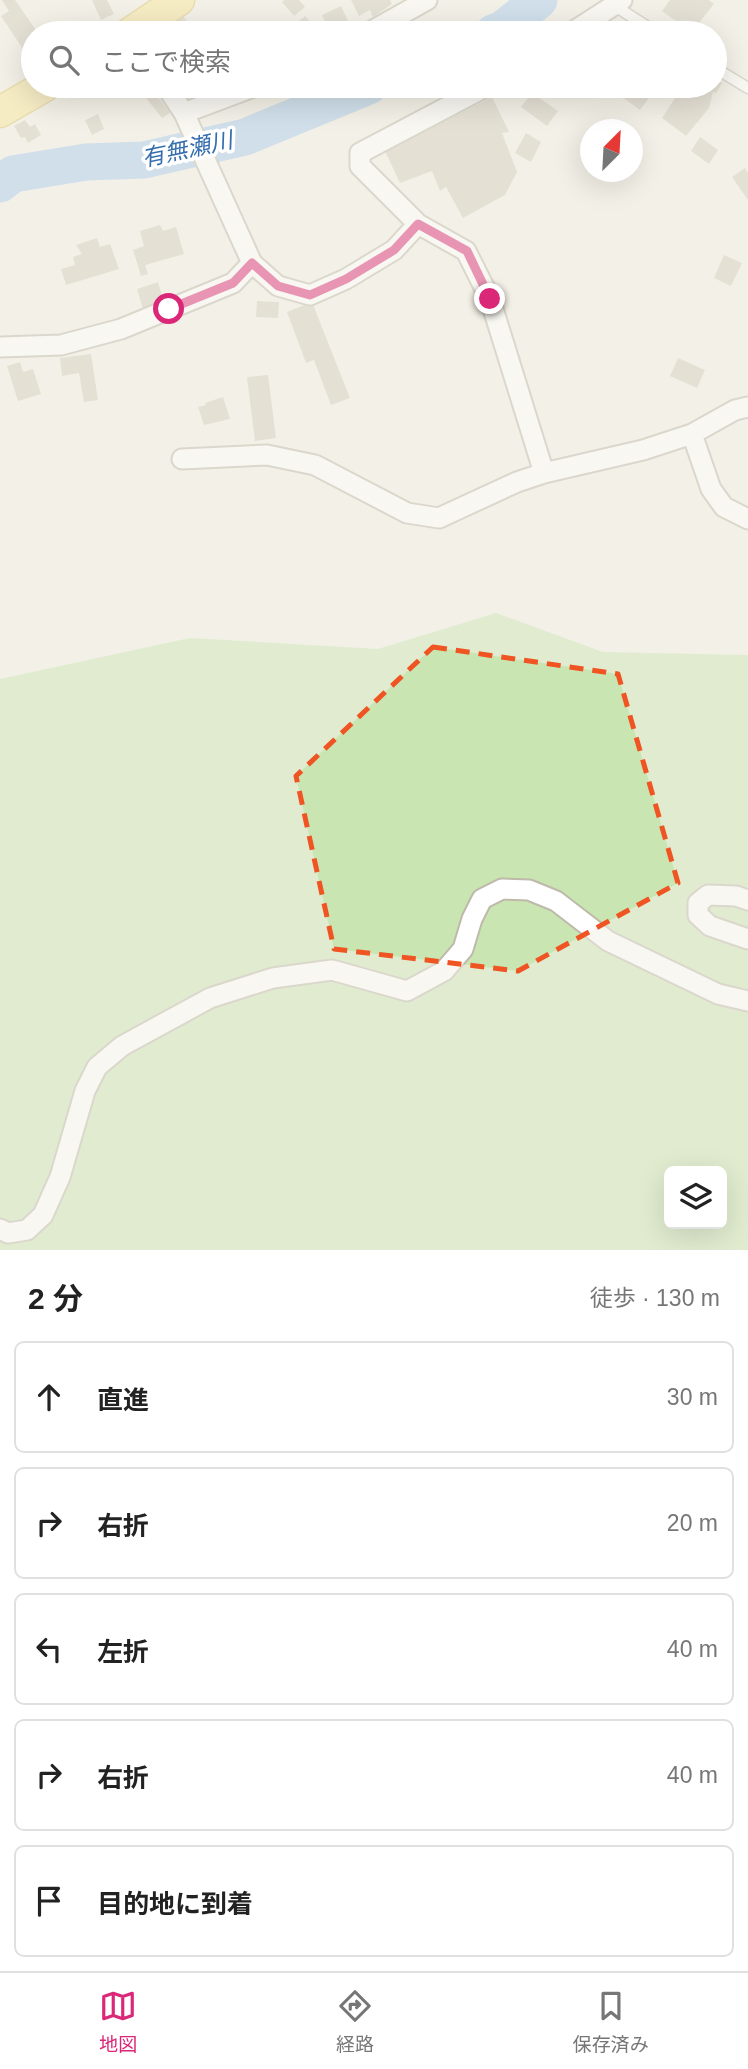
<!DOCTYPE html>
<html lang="ja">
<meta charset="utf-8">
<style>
:root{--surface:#fff;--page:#f6f6f6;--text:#222;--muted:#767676;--line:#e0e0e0;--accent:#db2777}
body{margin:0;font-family:Arial,"Noto Sans JP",sans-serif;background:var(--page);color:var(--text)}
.controls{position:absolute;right:21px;bottom:21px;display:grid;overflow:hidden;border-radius:10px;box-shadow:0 7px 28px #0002}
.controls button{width:63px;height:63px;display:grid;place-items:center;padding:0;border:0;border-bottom:2px solid var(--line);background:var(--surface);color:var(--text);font:35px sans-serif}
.compass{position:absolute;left:580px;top:119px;width:63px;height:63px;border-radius:50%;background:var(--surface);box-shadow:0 7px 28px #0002;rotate:24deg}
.stop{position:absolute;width:21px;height:21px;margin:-16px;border:5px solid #db2777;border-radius:50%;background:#fff}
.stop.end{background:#db2777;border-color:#fff;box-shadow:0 2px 7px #0008}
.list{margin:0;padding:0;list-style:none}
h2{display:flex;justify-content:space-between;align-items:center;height:91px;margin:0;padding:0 28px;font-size:30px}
h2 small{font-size:23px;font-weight:400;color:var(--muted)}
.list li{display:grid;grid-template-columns:46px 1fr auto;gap:21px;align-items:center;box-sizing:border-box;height:112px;margin:0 14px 14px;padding:0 14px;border:2px solid var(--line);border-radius:10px}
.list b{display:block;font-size:26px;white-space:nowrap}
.list em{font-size:23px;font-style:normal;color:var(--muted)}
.icon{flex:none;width:38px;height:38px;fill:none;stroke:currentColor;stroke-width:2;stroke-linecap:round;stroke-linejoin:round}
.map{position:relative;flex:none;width:748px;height:1250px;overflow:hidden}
.search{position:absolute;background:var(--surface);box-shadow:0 7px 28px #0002;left:21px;right:21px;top:21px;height:77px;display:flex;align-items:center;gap:18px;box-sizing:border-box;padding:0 24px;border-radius:38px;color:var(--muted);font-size:26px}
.sheet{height:721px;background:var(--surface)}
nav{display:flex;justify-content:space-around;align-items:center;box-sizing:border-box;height:98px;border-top:2px solid var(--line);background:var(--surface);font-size:19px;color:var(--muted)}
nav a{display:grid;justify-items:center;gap:4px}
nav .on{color:var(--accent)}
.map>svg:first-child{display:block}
.green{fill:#c9e5b2;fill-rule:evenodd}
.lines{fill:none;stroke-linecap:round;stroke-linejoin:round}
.river{stroke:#a6c9ed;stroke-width:37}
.building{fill:#d4cdbd}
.service-casing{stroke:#beb9aa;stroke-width:13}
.minor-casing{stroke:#beb9aa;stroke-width:23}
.primary-casing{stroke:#dec66a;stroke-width:33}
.service{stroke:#fff;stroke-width:10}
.minor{stroke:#fff;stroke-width:19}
.primary{stroke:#f9e79a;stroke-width:30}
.route{stroke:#db2777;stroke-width:9}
.marked{fill:none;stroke:#ef5422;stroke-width:5;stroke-dasharray:14 9;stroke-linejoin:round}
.labels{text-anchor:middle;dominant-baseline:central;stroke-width:7;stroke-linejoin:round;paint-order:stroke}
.water-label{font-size:23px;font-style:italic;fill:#356ead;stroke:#fff}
</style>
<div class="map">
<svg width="748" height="1250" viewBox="0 0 748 1250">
<rect width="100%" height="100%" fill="#f3f0e7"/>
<path class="green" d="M496,613L603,652L748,655V1250H0V679L190,638L378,649ZM669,1171H722V1224H669Z"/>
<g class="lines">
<path class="river" d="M493,33L503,29L539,0
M0,184L13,174L86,162L144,160L245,137L369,86"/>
</g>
<path class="building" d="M2,0H15L38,33H33V47L25,52L1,16L9,11Z
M92,0H107L114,14L101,20Z
M284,0H299L305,7L294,16L282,2Z
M351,0H390L392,4L373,17L370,10L359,16Z
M670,0H709L714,4L691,33H678L676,32L681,25L662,11Z
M341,6L349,23L335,31L332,23L327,26L322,15Z
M183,16L196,33H182L174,22Z
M305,16L317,30L313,33H301L294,25Z
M715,79L722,83L716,93L713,92L709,108L686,136L662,118L683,86H715Z
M612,86H658L640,110L610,88Z
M154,92L170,113L162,118L146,98Z
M532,93L558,111L547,126L521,107Z
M492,97L509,132L502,133L517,172L505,195L463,218L446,187L440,191L432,171L400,183L385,151Z
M98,114L104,129L92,135L85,120Z
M25,120L30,127L35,124L41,135L28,143L25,137L21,138L14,126Z
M526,133L541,142L531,162L515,153Z
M700,137L718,150L709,164L691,151Z
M745,168L748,173V200L732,177Z
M160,225L163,231L176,227L184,254L145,265L148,274L141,276L133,250L144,246L140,231Z
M97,238L100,247L110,244L119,269L66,285L61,269L75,265L73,257L82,254L76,245Z
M724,255L742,263L731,286L714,278Z
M158,282L164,302L143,309L137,289Z
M257,301L279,302L278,318L256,317Z
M312,302L350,398L331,405L314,360L306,363L287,312Z
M91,354L98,400L84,402L79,373L62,376L60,358Z
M678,358L705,370L697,388L670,376Z
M20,362L23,372L33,369L41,394L18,401L7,366Z
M268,375L276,438L255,441L247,377Z
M223,397L230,419L204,425L198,407L206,405L205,403Z"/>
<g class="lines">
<g class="service-casing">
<path id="service" d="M615,6L657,33
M715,68L748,88"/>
</g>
<g class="minor-casing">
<path id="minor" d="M368,33L427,0
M571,33L622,0
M184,113L256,86
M418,224L360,166V153L487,86
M252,263L278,286L310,295L346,279L394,250L418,224L466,251L490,299L544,473
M0,347L61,345L121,329L233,283L252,263L184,113L166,86
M692,434L711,489L724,507L748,519
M182,459L267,455L315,465L407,513L439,518L517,482L544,473L643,450L692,434L735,410L748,407
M748,900L736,896L708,895L698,903V915L710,926L748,939
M0,1229L8,1233L27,1230L43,1215L60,1177L85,1091L97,1067L122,1046L210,998L273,978L332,970L407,991L444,971L463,949L472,919L482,899L502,889L529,890L556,901L608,941L718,994L748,1001"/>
</g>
<g class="primary-casing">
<path id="primary" d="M130,33L179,0
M0,112L45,86"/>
</g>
<use href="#service" class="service"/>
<use href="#minor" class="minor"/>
<use href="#primary" class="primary"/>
</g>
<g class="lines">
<path class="route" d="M169,309L233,283L252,263L278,286L310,295L346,279L394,250L418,224L467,251L490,299"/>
</g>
<path d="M0 0H748V1250H0ZM433,647L618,674L678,883L518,971L334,949L296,776Z" fill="#f3f0e7" fill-opacity=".55" fill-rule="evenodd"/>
<path class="marked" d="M433,647L618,674L678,883L518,971L334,949L296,776Z"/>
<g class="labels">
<g class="water-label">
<text transform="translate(187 149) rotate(-12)">有無瀬川</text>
</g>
</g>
</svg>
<div class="controls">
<button><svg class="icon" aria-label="layers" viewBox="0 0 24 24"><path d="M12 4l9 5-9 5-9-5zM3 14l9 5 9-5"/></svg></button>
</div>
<svg class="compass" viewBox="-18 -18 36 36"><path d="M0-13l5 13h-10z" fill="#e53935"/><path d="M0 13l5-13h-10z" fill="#767676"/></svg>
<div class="stop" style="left:169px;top:309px"></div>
<div class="stop end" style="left:490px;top:299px"></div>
<div class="search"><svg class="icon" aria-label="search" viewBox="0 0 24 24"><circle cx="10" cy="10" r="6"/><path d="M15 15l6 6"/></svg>ここで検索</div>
</div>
<section class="sheet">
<h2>2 分<small>徒歩 · 130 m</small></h2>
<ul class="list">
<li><svg class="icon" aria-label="ahead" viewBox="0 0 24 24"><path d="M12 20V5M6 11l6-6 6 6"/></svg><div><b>直進</b></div><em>30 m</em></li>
<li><svg class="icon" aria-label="right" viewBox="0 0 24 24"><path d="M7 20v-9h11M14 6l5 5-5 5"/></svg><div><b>右折</b></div><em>20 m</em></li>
<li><svg class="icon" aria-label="left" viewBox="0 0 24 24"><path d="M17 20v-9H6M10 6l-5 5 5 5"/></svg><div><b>左折</b></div><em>40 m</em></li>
<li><svg class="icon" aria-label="right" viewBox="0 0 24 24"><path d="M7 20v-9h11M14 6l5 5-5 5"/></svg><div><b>右折</b></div><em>40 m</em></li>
<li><svg class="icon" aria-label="arrive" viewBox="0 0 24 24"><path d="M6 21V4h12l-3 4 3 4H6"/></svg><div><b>目的地に到着</b></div></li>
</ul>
</section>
<nav>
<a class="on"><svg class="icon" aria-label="map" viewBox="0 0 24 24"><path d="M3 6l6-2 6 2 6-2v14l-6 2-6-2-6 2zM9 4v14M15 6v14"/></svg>地図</a>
<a><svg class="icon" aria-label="directions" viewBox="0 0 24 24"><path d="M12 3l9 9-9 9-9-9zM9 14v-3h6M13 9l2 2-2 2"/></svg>経路</a>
<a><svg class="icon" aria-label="saved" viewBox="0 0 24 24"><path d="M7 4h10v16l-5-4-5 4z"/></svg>保存済み</a>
</nav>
